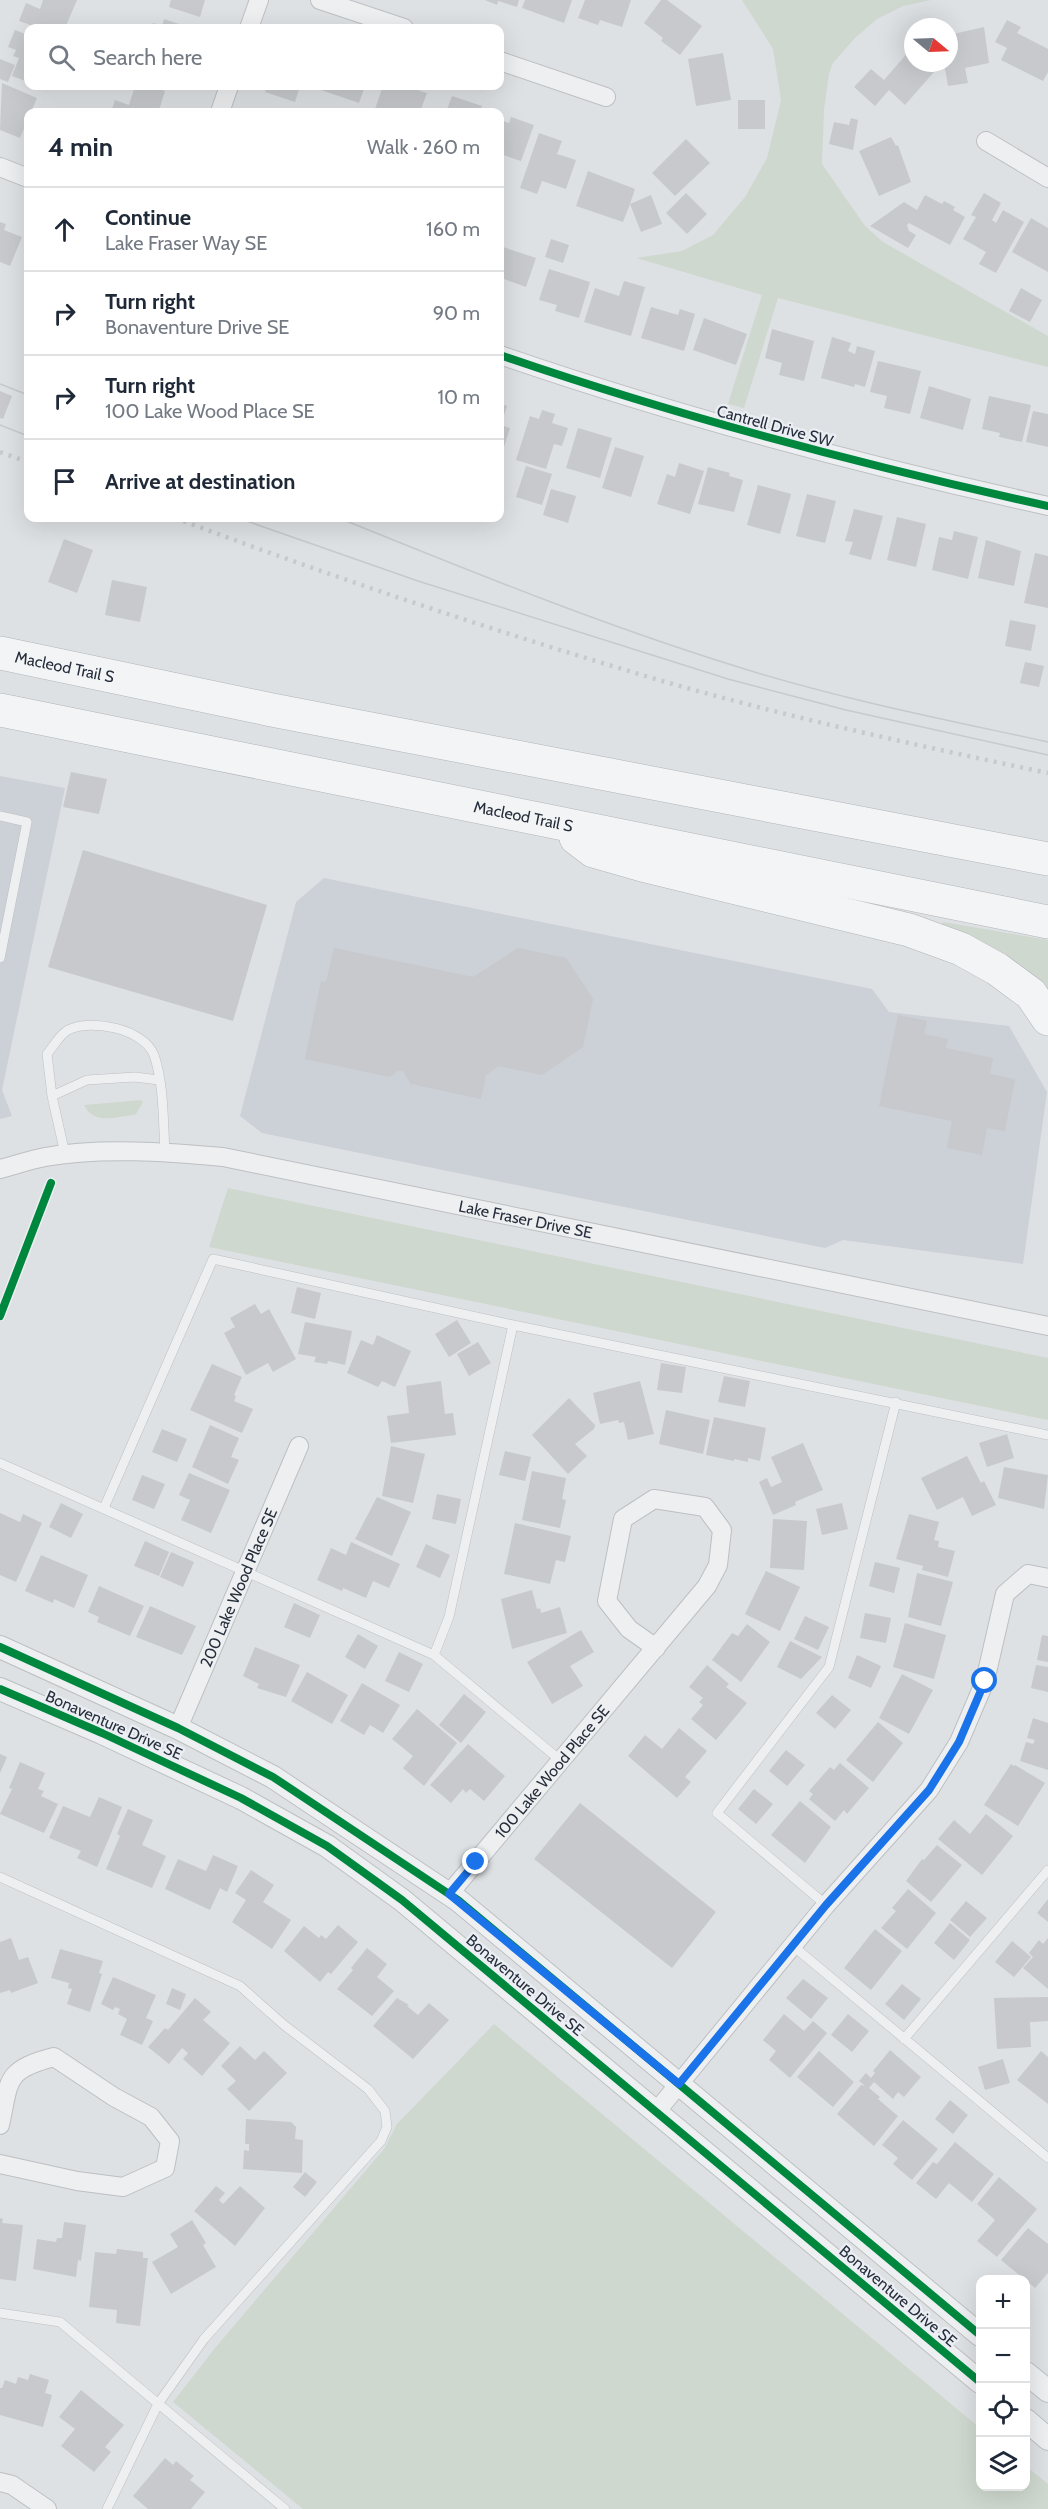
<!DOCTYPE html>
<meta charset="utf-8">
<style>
:root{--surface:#fff;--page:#f2f2f3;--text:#1f2937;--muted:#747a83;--line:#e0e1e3}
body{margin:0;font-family:Cabin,sans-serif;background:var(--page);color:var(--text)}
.controls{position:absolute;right:18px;bottom:18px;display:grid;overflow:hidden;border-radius:12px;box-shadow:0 6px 24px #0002}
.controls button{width:54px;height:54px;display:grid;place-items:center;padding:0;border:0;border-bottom:2px solid var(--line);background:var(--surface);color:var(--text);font:30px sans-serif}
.compass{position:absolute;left:904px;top:18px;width:54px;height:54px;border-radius:50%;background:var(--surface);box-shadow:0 6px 24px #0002;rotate:109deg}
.stop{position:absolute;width:18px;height:18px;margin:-14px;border:4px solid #1a73e8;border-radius:50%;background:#fff}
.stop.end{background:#1a73e8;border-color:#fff;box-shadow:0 2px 6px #0008}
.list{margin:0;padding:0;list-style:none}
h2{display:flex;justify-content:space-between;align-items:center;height:78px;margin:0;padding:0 24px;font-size:26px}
h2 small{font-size:20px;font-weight:400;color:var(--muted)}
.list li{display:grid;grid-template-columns:39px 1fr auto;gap:18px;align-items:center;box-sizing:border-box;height:84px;padding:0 24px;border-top:2px solid var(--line)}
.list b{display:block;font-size:22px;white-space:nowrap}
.list p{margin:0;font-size:20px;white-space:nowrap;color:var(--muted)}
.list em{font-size:20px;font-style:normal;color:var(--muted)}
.icon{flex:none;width:33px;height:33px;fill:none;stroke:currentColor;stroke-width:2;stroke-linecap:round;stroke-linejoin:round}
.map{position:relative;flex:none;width:1048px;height:2509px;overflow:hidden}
.search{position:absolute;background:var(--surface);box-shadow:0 6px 24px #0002;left:24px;top:24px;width:480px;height:66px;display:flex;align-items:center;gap:15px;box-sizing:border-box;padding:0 21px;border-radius:12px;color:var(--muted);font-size:22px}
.panel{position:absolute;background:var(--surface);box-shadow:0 6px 24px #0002;left:24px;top:108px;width:480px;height:414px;border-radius:12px}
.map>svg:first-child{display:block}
.built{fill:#ccd0d7}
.green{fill:#cfd8cf}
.building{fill:#c7c9cc}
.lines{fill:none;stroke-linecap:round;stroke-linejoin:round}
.service-casing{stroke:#bdbfc2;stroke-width:10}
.minor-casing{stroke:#bdbfc2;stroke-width:20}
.tertiary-casing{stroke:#bdbfc2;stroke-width:24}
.motorway-casing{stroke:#b1b4b8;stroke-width:34}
.service{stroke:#eeeff1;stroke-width:9}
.minor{stroke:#eeeff1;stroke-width:18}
.tertiary{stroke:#eeeff1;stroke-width:22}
.motorway{stroke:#f2f4f5;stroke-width:33}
.tram{stroke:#c7c9cc;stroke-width:1.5}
.rail{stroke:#c7c9cc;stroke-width:4.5;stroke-dasharray:3 6;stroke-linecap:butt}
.cycleway-casing{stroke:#ebeff4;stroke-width:11}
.cycleway{stroke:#00873e;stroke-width:8}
.route{stroke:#1a73e8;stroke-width:8}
.labels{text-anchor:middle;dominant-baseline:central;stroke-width:4.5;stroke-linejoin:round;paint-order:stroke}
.street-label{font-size:16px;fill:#262e3c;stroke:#ebeff4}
</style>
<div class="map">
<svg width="1048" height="2509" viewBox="0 0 1048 2509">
<rect width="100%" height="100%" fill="#dee1e4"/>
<path class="built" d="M0,776L65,788L2,1090L12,1116L0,1119Z
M324,878L872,989L889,1012L1009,1026L1047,1092L1023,1264L843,1240L825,1248L262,1133L240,1116L296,902Z"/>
<path class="green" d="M742,0H931L903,6L877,19L855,38L833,63L829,74L824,110L822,164L865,226L883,242L1048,336V367L778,298L744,408L728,404L762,295L636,258L682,251L713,235L745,197L767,158L781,100L773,49Z
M943,922L1048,940V1003L940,932Z
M141,1100L143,1102L136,1114L133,1115C114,1117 94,1125 84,1105Z
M228,1188L1048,1358V1420L209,1247Z
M494,2024L980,2428V2486H1026V2466L1048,2484V2509H303L173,2402L215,2348L384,2149L397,2124Z"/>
<path class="building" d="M43,0H77L65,28H39L19,21L26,3L40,9Z
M171,0H205L200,17L169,7Z
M485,0H519L517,7L498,1L497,5Z
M525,0H572L564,23L522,8Z
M585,0H631L622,27L600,20L598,25L578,18Z
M661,0H667L702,26L680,55L661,41L663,38L644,23Z
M164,19L191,28H151L153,23L162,26Z
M1007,20L1021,27L1017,33L1048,49V72L1043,81L1001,60L1007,48L995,42Z
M984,27L989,63L965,68L968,83L948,86L944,63H949V35Z
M15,30L28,35V82L12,76L19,58L13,56L16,50L8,47Z
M910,50L913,53V63H924L934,72L905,105L889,90L875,106L854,87L871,69L884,80Z
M723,53L731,100L696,106L688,59Z
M0,59L15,65L8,82L0,79Z
M2,83L37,98L31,112H28V119L20,138L0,130Z
M135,86H149L165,91L159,110L166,112H111L115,100L129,105Z
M267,86H300L295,102L265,92Z
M320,86H365L359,103L318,89Z
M383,86H405L427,93L420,112H383L375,109Z
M452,96L482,106L480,112H446Z
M738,100H765V129H738Z
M511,117L534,125L521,161L500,154V120L509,123Z
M851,118L858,120L853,150L829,144L834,122L849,125Z
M539,133L562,141L557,154L576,160L566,189L542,181L537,194L520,188Z
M891,137L896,146L898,145L911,182L879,196L859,151Z
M686,139L710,163L675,196L652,173Z
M588,171L635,189L630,204L651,195L662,224L641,232L630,204L623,222L576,206Z
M686,193L707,214L687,234L666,213Z
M984,193L1001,203L992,220L996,223L1003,210L1024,222L996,273L979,264L986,252L963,239L976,217L971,215Z
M925,195L942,204L944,201L955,207L953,210L965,217L950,245L909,223L907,225L909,231L916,235L908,248L870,226L904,202L917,210Z
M1031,218L1048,228V272L1012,252Z
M0,222L6,224L4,230L22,237L10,266L0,262Z
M551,239L569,245L563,263L545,257Z
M500,246L536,258L526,287L504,279L500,291Z
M549,269L590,282L579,318L555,311L557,305L539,300Z
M624,281L645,287L631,336L584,322L595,288L619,296Z
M1021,288L1042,300L1030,322L1009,311Z
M651,307L678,315L680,309L695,314L684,351L641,338Z
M704,318L747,334L736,365L693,350Z
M772,329L814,341L804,381L779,375L782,363L765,358Z
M832,337L851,343L848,351L855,354L857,346L875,351L865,387L855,384L854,387L821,378Z
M878,361L921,371L910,414L884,408L887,396L870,392Z
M929,386L971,399L963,430L920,418Z
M0,391L12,396L3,419L0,418Z
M989,396L1031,405L1022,442L999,437L1000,433L982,429Z
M500,403L507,406L501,425L510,428L504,447L500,446Z
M542,410L555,414L552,423L568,428L562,446L554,444L546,469L516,460L530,416L539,419Z
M1033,411L1048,414V447L1026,442Z
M578,428L612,438L600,478L566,468Z
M615,447L644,456L631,497L602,488Z
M679,463L704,471L690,514L657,504L667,474L675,477Z
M526,466L552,474L542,505L516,497Z
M708,467L730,473L729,476L743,480L734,512L698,504Z
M758,485L791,494L780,534L747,525Z
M551,489L576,496L568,523L543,515Z
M807,494L836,501L825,543L796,536Z
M854,509L883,516L871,560L849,554L853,542L845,541Z
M897,517L926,524L916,567L887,560Z
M954,531L978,537L968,579L932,570L939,537L952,540Z
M64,539L93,550L77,593L48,582Z
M986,540L1021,551L1014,586L978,578Z
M1035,553L1048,556V608L1024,603Z
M112,580L147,587L140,622L105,615Z
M1010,620L1036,625L1031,651L1005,646Z
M1025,662L1044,666L1039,687L1020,683Z
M71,772L107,779L99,814L63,807Z
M83,850L267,905L233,1021L48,967Z
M334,948L473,977L518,948L566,958L593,999L583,1047L542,1075L499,1066L486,1075L481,1099L411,1084L403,1071H398L390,1077L305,1059L321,981L326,982Z
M898,1015L927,1021L924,1034L948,1039L946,1048L993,1058L990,1074L1015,1079L1005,1131L987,1128L982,1155L947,1148L952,1121L879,1106Z
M297,1287L321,1293L315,1319L291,1313Z
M255,1304L261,1314L269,1309L296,1359L273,1372L268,1363L246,1375L224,1333L235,1327L230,1318Z
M457,1320L471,1343L449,1357L435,1334Z
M305,1322L352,1331L345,1365L328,1361L327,1364L314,1362L316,1357L298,1354Z
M377,1335L411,1351L395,1387L382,1381L378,1387L347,1373L361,1340L373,1345Z
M478,1342L491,1363L469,1376L457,1354Z
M661,1363L686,1367L682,1393L657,1390Z
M212,1364L242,1377L234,1395L236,1396L234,1401L253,1409L242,1433L190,1410Z
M724,1376L750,1381L745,1407L718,1402Z
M441,1381L445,1414L453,1413L456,1435L391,1443L387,1416L409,1413L406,1386Z
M640,1381L654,1434L628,1440L624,1422L619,1423L618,1420L600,1424L593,1393Z
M569,1398L595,1425L594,1429L575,1444L587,1456L568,1474L532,1435Z
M666,1410L710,1420L703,1454L659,1444Z
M714,1417L766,1428L760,1461L748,1458V1462L734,1459V1461L706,1455Z
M210,1425L239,1438L231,1457L239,1460L228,1484L192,1467Z
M162,1429L187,1439L177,1462L152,1452Z
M1007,1434L1014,1458L987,1467L979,1443Z
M803,1443L823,1490L795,1502L796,1505L773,1515L759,1482L767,1478L771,1487L782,1482L771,1457Z
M391,1446L425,1454L413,1503L382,1496Z
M505,1451L531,1457L525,1481L499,1475Z
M967,1456L981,1483L984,1481L996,1505L972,1516L963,1497L937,1510L921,1478Z
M1004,1467L1048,1475L1044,1509L998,1498Z
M532,1471L566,1478L562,1499L566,1500L560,1528L522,1520Z
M189,1473L230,1490L211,1533L181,1520L190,1500L179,1495Z
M142,1475L165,1484L154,1509L132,1500Z
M437,1494L461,1499L456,1524L432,1519Z
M377,1497L411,1512L392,1556L355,1539Z
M61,1503L83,1514L71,1538L49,1527Z
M842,1503L848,1529L822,1535L816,1509Z
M0,1513L20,1522L23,1514L42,1523L16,1582L0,1575Z
M909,1514L939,1522L934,1540L939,1541L938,1547L955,1551L948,1577L922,1570L923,1566L896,1559Z
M773,1519L807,1521L804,1570L770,1568Z
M515,1523L571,1536L565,1562L556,1560L550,1584L504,1574Z
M145,1541L169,1552L159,1576L134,1566Z
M351,1542L400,1564L389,1588L373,1581L366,1598L343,1588L342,1591L317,1580L331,1548L346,1555Z
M426,1544L450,1555L440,1578L416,1567Z
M171,1552L194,1562L183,1587L160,1577Z
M41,1555L88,1575L74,1608L54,1599L53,1603L25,1591Z
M875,1562L900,1568L894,1593L869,1586Z
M766,1571L800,1587L780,1631L745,1614Z
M917,1573L953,1582L941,1626L908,1617Z
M99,1586L144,1606L130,1636L97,1622L99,1617L88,1612Z
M532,1590L537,1609L540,1608L541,1613L560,1607L567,1633L512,1649L501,1599Z
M294,1603L320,1615L310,1638L284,1627Z
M150,1606L196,1626L182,1655L136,1637Z
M865,1613L891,1618L886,1643L860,1638Z
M805,1616L829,1627L818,1650L794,1639Z
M905,1623L946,1635L934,1679L893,1667Z
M747,1624L770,1642L741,1682L712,1660L732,1633L738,1636Z
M581,1630L594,1652L570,1666L583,1686L552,1704L527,1662Z
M358,1634L378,1646L365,1669L345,1657Z
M1042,1635L1048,1636V1662L1037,1660Z
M790,1641L822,1657L801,1679L777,1667Z
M255,1647L300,1665L286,1697L257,1688L259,1684L243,1676Z
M399,1652L423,1664L409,1692L385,1681Z
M857,1655L881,1666L871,1688L848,1678Z
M707,1665L729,1684L726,1687L747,1703L716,1740L691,1719L703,1705L699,1702L703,1698L689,1687Z
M1036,1665L1048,1667V1692L1031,1688Z
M307,1672L348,1695L332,1724L291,1701Z
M902,1674L933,1690L909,1734L879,1718Z
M362,1683L400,1705L383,1733L370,1725L364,1735L340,1721Z
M464,1694L486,1712L461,1743L439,1725Z
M832,1695L851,1710L835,1729L816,1713Z
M417,1709L457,1743L424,1786L403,1768L413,1756L392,1739Z
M1033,1718L1048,1723V1770L1020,1761L1026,1742L1033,1744L1035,1740L1027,1738Z
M878,1722L903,1743L873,1782L846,1760Z
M679,1728L707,1751L685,1777L691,1782L677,1798L628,1756L645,1735L662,1749Z
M468,1744L505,1776L484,1801L470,1789L466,1793L463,1789L451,1803L430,1785Z
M786,1750L805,1765L787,1786L769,1771Z
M0,1754L7,1757L0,1773Z
M20,1762L45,1773L38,1789L44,1791L41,1796L58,1804L44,1833L0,1814L12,1789L9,1788Z
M840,1763L869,1788L847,1814L844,1810L835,1821L809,1799L813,1794L809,1791L830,1767L834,1770Z
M1011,1764L1014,1766L1015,1765L1045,1783L1018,1826L984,1805Z
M754,1789L773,1804L756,1824L738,1809Z
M99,1797L122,1807L97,1867L77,1858L81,1851L49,1838L63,1806L90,1817Z
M800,1801L831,1827L805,1863L771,1835Z
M580,1803L716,1912L672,1968L534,1859Z
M128,1809L153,1820L142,1845L166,1856L152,1888L106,1869L120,1836L117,1834Z
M986,1814L1013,1836L982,1875L938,1839L954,1820L970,1834Z
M937,1845L962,1865L931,1902L906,1881L922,1859L924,1860Z
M213,1855L238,1866L227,1892L220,1888L210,1910L165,1889L178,1859L206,1871Z
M251,1870L274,1885L263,1902L291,1920L272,1949L232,1922L246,1900L235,1893Z
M908,1889L936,1913L907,1949L881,1928L896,1911L892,1908Z
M1048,1899V1922L1037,1913Z
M966,1901L987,1918L970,1937L950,1920Z
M950,1923L970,1940L954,1960L934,1943Z
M338,1925L358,1942L331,1974L328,1972L320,1982L284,1951L304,1926L319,1938L321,1935L326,1939Z
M875,1929L902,1951L871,1990L844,1968Z
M11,1938L19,1960L28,1957L38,1983L11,1993L10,1990L0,1993V1942Z
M1048,1938V1989L1023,1968L1033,1957L1029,1953L1039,1940L1043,1944Z
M1012,1941L1031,1957L1014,1977L995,1962Z
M367,1948L387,1964L377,1977L394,1991L372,2016L337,1989L353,1970L351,1968Z
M60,1949L103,1961L99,1973L102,1974L90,2012L67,2004L72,1989L68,1988L69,1983L51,1978Z
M113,1977L156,1995L146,2018L153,2021L142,2045L120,2035L127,2019L118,2014L120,2009L115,2007L113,2010L101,2004Z
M803,1979L828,1998L811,2019L786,1998Z
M902,1984L921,1999L904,2020L885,2004Z
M172,1988L186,1994L180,2010L166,2004Z
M1048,1997V2021L1030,2022L1031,2047L997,2049L994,1998Z
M195,1998L211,2012L203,2020L230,2043L202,2076L183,2059L188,2053L182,2048L169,2064L148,2047L165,2028L168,2030Z
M397,1998L409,2005L407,2006L418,2015L429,2003L449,2020L413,2059L373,2026Z
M784,2014L804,2031L813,2021L827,2033L790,2078L769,2060L776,2051L763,2040Z
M848,2014L869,2031L852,2052L831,2035Z
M240,2046L255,2060L264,2051L287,2073L249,2111L227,2089L236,2081L221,2066Z
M890,2050L921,2077L904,2097L898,2092L893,2099L874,2082L869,2088L880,2097L878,2099L898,2116L874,2146L837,2114L861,2085L865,2086L859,2081L866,2073L871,2078L875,2073L873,2071Z
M819,2051L854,2082L833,2107L797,2077Z
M1041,2051L1048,2057V2104L1017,2080Z
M1003,2059L1010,2083L985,2090L978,2067Z
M950,2100L968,2115L953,2134L935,2119Z
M246,2119L291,2122L296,2127L295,2139L303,2140L302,2173L243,2169L244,2150L249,2151V2144H245Z
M903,2120L938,2149L912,2180L893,2164L898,2158L882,2145Z
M955,2142L994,2174L972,2202L949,2183L936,2199L916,2183L933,2162L937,2164Z
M305,2172L317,2182L305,2197L293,2187Z
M999,2177L1037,2209L997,2257L977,2241L995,2220L977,2204Z
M216,2186L225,2193L219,2200L223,2204L240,2186L265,2208L235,2246L194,2211Z
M0,2218L3,2219L2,2223L23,2225L16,2281L0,2279Z
M192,2220L206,2243L203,2245L216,2267L171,2294L152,2262L178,2247L170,2234Z
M64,2222L86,2225L81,2261L78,2260L76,2277L33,2269L37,2239L56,2242L57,2238H62Z
M1028,2228L1048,2244V2273L1035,2288L1001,2260Z
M117,2249L143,2252V2258H148L140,2326L116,2323L117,2310L89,2307L95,2252L116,2254Z
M30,2374L49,2380L45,2393L52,2395L43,2427L0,2415V2388H2L5,2380L16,2384L18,2377L28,2380Z
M81,2390L124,2425L105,2447L111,2452L94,2472L61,2446L75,2429L59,2417Z
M165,2458L173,2465L176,2461L194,2476L190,2480L205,2492L191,2509H148L133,2496Z"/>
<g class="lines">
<g class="service-casing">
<path id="service" d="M0,816L27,822L0,958
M52,1096L87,1080L135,1077L159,1080
M65,1154L52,1096L47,1054C53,1047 60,1034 68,1030C91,1018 144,1029 154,1055C164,1084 163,1120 165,1151
M0,1463L434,1655L560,1760
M104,1508L213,1259L513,1325L1048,1435
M434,1655L449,1617L513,1325
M0,1877L240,1986L284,2025L368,2089L385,2111L387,2127L381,2141L204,2339L158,2404L107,2509
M826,1905L717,1813L829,1667L896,1402
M793,1946L1048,2158
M904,2039L1048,1870
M0,2313L60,2322L285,2509"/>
</g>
<g class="minor-casing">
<g id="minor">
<path d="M320,0L404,28"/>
<path d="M249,28L259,0"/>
<path d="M500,61L606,97"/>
<path d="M220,112L229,86"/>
<path d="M986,141L1048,178"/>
<path d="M0,167L28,178"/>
<path d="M500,355C680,417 862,465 1048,506"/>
<path id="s1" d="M0,1169C15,1165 30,1160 45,1157C100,1147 168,1152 223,1157L1048,1326"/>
<path id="s2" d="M178,1728L299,1446"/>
<path id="s3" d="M449,1894L707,1586L718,1565L722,1530L705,1507L654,1499L623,1519L607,1601L629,1629L656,1648"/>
<path d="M656,2112L826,1905L929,1790L959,1742L985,1681L1005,1594L1028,1574L1048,1578"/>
<path d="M0,2125C10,2080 4,2070 54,2057L114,2097L151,2117L170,2141L165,2168L123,2187L77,2181L0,2164"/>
<path d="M0,2482L12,2485L47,2509"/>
</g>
</g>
<g class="tertiary-casing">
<path id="tertiary" d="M0,1647L178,1728L273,1777L458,1900L980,2335
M0,1689L102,1733L241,1798L327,1846L402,1900L980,2382
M1026,2373L1048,2391
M1026,2420L1048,2439"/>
</g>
<g class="motorway-casing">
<g id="motorway">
<path id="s4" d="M0,653L272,710L1048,859"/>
<path id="s5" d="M0,710L1048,922"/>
<path d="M576,838L593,851L642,865L909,930L961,949L997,969L1031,994L1048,1019"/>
</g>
</g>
<use href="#service" class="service"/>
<use href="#minor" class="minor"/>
<use href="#tertiary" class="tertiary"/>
<use href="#motorway" class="motorway"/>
<path class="tram" d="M0,384L28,395
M0,425L28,436
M238,518L418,581L728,679L846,710L1048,755
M339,518C477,574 617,631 761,674C855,702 952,721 1048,742"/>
<path class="rail" d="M0,452L28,462
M175,518C332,577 491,630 652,678C782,716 915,745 1048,773"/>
<g class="cycleway-casing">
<path id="cycleway" d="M500,355C680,417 862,465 1048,506
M0,1316L51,1183
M0,1647L178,1728L273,1777L458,1900L980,2335
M0,1689L102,1733L241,1798L327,1846L402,1900L980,2382"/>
</g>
<use href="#cycleway" class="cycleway"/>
</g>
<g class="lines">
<path class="route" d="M476,1862L449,1894L679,2084L826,1905L929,1790L959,1742L985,1681"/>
</g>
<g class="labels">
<g class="street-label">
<text transform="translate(775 426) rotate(15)">Cantrell Drive SW</text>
<text stroke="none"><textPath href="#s4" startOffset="66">Macleod Trail S</textPath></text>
<text stroke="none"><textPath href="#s5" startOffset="534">Macleod Trail S</textPath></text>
<text stroke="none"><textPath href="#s1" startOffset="534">Lake Fraser Drive SE</textPath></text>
<text stroke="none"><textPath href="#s2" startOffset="153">200 Lake Wood Place SE</textPath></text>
<text transform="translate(114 1725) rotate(24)">Bonaventure Drive SE</text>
<text stroke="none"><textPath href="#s3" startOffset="160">100 Lake Wood Place SE</textPath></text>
<text transform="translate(525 1985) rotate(40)">Bonaventure Drive SE</text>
<text transform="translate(898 2296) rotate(40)">Bonaventure Drive SE</text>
</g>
</g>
</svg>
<div class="controls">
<button>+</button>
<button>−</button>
<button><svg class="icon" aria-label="locate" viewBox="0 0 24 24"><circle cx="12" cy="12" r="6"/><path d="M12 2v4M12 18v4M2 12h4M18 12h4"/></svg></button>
<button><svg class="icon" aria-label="layers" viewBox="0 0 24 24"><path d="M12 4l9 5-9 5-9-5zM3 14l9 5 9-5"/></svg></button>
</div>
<svg class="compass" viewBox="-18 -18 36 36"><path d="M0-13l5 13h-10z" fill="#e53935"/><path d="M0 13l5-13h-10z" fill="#747a83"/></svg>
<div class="stop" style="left:985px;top:1681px"></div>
<div class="stop end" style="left:476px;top:1862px"></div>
<div class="search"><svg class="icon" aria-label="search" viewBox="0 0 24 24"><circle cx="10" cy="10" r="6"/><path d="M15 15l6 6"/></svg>Search here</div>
<section class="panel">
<h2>4 min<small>Walk · 260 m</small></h2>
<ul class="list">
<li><svg class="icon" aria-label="ahead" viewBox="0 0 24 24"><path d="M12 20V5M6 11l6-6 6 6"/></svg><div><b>Continue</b><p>Lake Fraser Way SE</p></div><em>160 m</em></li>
<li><svg class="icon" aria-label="right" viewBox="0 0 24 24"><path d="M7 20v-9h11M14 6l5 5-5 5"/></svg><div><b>Turn right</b><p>Bonaventure Drive SE</p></div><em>90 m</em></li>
<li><svg class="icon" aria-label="right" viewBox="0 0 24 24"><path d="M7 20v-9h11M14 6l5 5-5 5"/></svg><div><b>Turn right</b><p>100 Lake Wood Place SE</p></div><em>10 m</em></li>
<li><svg class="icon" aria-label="arrive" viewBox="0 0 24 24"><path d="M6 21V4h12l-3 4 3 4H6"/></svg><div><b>Arrive at destination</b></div></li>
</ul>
</section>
</div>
